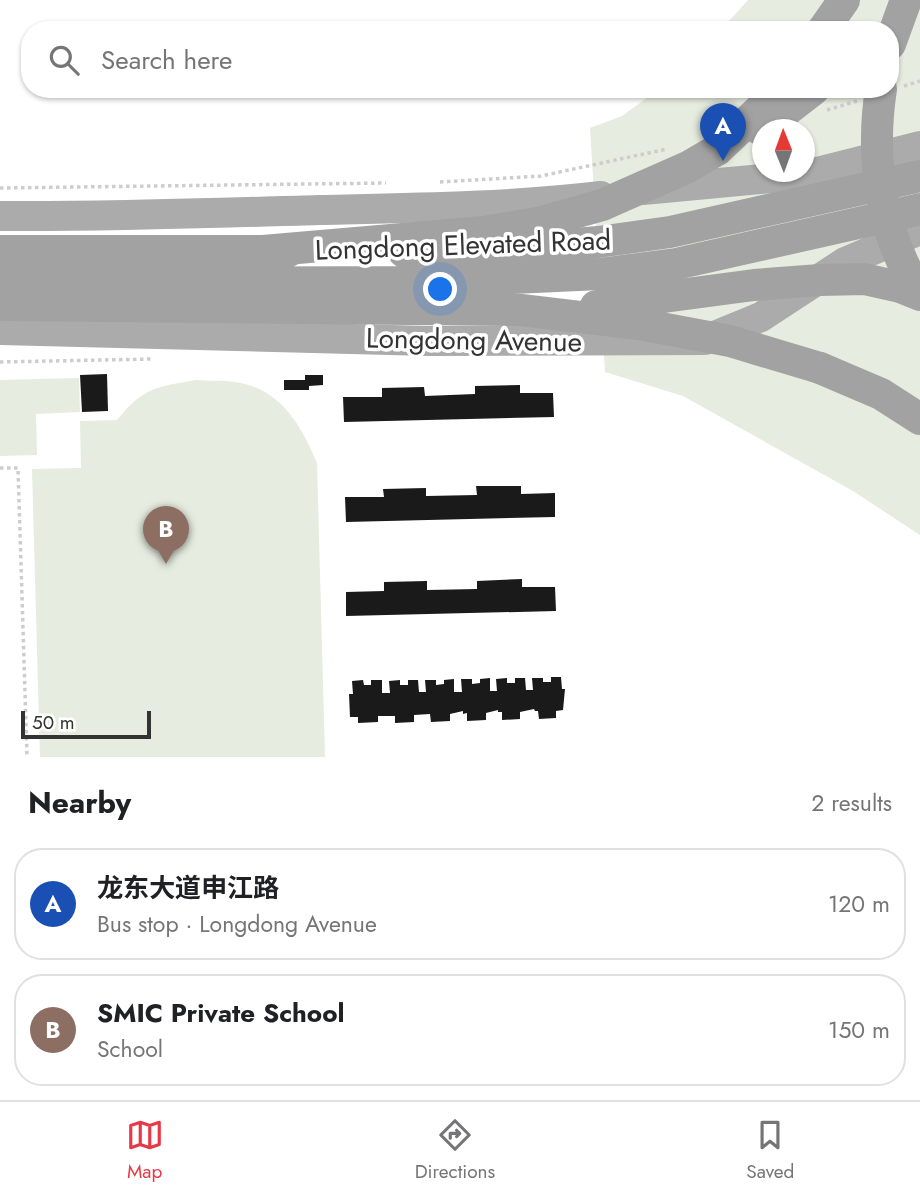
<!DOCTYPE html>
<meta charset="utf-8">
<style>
:root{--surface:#fff;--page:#f6f6f6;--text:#202124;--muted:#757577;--line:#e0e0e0;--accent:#e63946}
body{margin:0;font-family:Jost,"Noto Sans SC",sans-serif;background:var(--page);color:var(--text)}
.compass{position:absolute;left:752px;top:119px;width:63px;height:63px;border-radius:50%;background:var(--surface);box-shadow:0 2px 5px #0004;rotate:359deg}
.scale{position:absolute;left:21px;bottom:18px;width:130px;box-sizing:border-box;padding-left:7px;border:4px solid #333;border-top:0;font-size:19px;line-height:24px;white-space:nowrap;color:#333;-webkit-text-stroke:5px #fff;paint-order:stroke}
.you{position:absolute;left:441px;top:290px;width:24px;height:24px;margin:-18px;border:5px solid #fff;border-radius:50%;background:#1a73e8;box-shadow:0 0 0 10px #1a73e833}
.badge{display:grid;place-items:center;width:46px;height:46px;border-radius:50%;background:var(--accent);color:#fff;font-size:23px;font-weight:700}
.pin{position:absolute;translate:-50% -58px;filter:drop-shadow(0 2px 4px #0008)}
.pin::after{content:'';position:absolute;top:37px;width:24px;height:21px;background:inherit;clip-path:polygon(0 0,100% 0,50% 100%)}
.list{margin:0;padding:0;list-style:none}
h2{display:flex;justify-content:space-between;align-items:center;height:91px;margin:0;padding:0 28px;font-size:30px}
h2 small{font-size:23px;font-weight:400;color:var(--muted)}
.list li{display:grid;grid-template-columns:46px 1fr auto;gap:21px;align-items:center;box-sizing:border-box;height:112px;margin:0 14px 14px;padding:0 14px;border:2px solid var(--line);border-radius:28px}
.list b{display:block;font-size:26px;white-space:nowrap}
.list p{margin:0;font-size:23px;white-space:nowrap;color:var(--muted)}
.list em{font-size:23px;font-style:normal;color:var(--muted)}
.icon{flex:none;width:38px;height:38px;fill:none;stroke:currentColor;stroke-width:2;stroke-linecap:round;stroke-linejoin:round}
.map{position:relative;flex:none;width:920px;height:757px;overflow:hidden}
.search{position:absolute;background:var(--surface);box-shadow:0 2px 5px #0004;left:21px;right:21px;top:21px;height:77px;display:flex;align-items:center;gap:18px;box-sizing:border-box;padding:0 24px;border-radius:28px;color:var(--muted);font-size:26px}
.sheet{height:343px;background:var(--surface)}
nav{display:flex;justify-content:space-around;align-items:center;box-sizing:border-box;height:98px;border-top:2px solid var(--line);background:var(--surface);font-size:19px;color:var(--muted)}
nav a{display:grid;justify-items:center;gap:4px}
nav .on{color:var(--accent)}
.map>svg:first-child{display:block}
.green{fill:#e6ecdf;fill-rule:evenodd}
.building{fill:#1a1a1a}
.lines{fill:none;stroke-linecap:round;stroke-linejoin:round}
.path{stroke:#cdcdcd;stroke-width:3.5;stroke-dasharray:3.5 3.5;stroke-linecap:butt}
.primary{stroke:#ababab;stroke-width:30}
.trunk{stroke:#a2a2a2;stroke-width:32}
.trunk-bridge{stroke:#a2a2a2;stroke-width:32}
.labels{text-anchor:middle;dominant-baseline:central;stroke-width:7;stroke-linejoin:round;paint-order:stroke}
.street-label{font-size:28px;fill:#333;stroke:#fff}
</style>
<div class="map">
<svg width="920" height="757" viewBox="0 0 920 757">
<rect width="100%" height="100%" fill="#fff"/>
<path class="green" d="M748,0H920V535L853,491L683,396L605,372L590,128L622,116L659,89H890V30H721ZM762,130H804V172H762Z
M79,378L80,412L36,414L37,455L0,456V380Z
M196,380C209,381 222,380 235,382C280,388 301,425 317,463L325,757H40L32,469L81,468L80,421L117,420C144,387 156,387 196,380Z"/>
<path class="building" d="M107,374L108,411L82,412L80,375Z
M305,375H323V385L309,386V390H284V380H305Z
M520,385V393H553L554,417L344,422L343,397H382V388L424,387L425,396L475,394V386Z
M476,486H521V494L555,493V517L346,522L345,497H384L383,489L426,488V496L477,495Z
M522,579V587H555L556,611L346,616V592L384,591V582L427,581V590L477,589V581Z
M551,677H561L562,689H565L563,710L556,711V718L539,719L538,711H535L534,709L520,712V719L502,720V712H498V710L486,713V720L467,721V713L463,714V711L450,714V721L431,722L430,714L414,715V722L395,723V716H378V722L358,723V717H350L349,694H353L352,681L363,680L364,685H371V680H382V693H390L389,681L400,680V685H408V680H418L419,692H426L425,680H436V685L444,684V680L454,679V692H462L461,679H472V684L480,683V679L490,678V691H497L496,679L507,678V683H515V678H525L526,690H533L532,678H543V682H551Z"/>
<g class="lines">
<path class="path" d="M904,86L920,81
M827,110L857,101
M440,182L541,176L667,149
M0,188L386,183
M0,362L152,359
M0,468H18L27,757"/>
<path class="primary" d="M643,190L805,175L920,146
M0,216C107,217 213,213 319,210C413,208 508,207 601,196
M0,330L429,341L705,340L761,317L845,262L920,230"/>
<path class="trunk" d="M823,30L844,0
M890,44L906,0
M0,251H289
M404,252L517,249L598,242L670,232L920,176
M0,283L426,282L600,274L676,264L920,209
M820,368L881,394L920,419"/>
<path class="trunk-bridge" d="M881,89C870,160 881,233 920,294
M758,128L774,120L814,89
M263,251L484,232L542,222L602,205L688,167L717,150L766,104L778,89
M0,305L521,310L639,324L730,341L820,368
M596,306L754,285L820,280L864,279L900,287L920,295"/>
</g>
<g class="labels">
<g class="street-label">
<text transform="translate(463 245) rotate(-2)">Longdong Elevated Road</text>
<text transform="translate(474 340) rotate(1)">Longdong Avenue</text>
</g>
</g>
</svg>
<svg class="compass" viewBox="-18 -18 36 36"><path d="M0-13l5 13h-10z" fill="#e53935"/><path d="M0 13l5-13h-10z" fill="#757577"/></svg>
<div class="scale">50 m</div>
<div class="you"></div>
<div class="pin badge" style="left:723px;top:161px;background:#1a4fb4">A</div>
<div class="pin badge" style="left:166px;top:564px;background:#8d6e63">B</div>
<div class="search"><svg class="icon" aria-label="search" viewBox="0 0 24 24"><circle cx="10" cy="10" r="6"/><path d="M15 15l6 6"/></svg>Search here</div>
</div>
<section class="sheet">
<h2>Nearby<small>2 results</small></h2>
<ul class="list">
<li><span class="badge" style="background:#1a4fb4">A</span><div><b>龙东大道申江路</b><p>Bus stop · Longdong Avenue</p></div><em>120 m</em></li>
<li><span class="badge" style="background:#8d6e63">B</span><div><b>SMIC Private School</b><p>School</p></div><em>150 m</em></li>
</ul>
</section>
<nav>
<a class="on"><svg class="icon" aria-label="map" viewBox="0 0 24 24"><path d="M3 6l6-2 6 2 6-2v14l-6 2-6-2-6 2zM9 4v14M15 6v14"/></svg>Map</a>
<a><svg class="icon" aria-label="directions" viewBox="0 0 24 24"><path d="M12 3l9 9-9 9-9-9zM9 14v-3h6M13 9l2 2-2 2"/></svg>Directions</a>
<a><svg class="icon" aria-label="saved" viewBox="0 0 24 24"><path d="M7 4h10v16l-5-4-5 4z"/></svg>Saved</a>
</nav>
